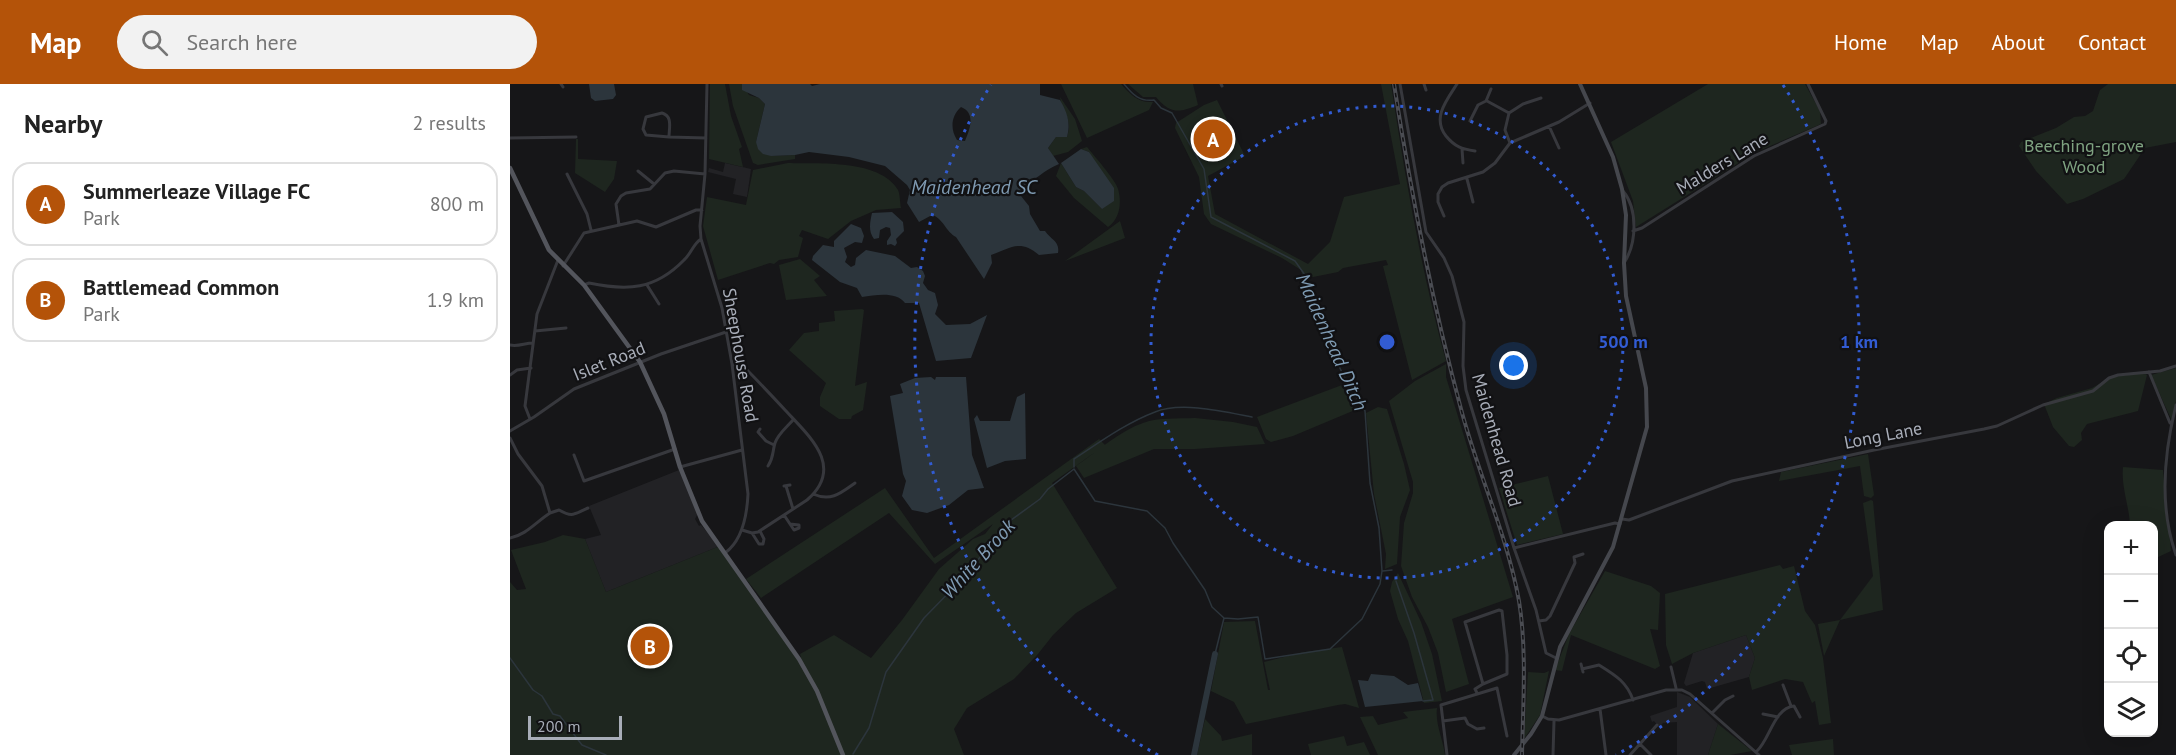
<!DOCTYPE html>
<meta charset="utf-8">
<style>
:root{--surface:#fff;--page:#f2f2f2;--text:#222;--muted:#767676;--line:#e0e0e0;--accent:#b45309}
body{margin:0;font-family:"PT Sans",sans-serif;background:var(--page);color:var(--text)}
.controls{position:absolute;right:18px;bottom:18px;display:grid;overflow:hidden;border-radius:12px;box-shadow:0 6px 24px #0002}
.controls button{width:54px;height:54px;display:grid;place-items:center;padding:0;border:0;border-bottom:2px solid var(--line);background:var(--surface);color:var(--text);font:30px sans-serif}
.scale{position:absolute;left:18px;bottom:15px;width:94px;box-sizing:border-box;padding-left:6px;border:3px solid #a8adb8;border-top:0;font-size:16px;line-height:21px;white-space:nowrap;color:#a8adb8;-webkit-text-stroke:4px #111113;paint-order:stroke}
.you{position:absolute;left:1004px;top:282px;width:21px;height:21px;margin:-15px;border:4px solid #fff;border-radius:50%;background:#1a73e8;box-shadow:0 0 0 9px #1a73e833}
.badge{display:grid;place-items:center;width:39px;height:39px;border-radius:50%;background:var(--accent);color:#fff;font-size:20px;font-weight:700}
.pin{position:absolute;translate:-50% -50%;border:3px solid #fff;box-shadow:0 2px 6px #0006}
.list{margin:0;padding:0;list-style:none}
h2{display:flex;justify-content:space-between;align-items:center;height:78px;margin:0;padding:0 24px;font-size:26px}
h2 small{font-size:20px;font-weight:400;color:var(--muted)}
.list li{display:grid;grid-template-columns:39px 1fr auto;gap:18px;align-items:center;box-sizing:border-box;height:84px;margin:0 12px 12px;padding:0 12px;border:2px solid var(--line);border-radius:18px}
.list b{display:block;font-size:22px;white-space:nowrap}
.list p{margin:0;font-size:20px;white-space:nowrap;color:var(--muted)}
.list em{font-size:20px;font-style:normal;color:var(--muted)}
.icon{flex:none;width:33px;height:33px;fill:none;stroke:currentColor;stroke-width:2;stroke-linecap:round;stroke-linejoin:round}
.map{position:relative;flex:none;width:1666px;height:671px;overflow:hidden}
header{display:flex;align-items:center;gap:36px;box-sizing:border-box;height:84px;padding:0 30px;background:var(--accent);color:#fff}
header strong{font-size:28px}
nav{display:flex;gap:33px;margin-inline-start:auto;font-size:21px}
.search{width:420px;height:54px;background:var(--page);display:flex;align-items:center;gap:15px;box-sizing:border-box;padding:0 21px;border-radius:33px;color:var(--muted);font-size:22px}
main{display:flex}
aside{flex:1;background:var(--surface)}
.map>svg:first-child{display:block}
.built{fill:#222225}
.green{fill:#1e261f}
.water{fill:#2c353c;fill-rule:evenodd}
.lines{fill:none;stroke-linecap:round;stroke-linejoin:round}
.stream{stroke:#2c353c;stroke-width:1.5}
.river{stroke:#2c353c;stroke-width:6}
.minor{stroke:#37383d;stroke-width:3}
.secondary{stroke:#45474d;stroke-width:4}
.primary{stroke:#53555c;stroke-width:4.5}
.rail-casing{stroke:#4a4c52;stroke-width:4}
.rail{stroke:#111113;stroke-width:1.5;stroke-dasharray:4.5;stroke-linecap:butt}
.ring{fill:none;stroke:#325cd3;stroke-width:3;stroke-dasharray:3 6}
.labels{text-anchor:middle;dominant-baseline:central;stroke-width:4.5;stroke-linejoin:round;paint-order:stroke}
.park-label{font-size:18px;fill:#7fa381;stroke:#111113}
.street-label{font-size:18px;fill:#a8adb8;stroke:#111113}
.water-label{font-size:20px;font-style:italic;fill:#7f9bb3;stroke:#111113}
.centre{fill:#325cd3;stroke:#111113;stroke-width:3}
.ring-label{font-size:18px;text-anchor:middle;font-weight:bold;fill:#325cd3;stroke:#111113;stroke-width:4.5;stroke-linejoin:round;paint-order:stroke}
</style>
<header>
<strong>Map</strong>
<div class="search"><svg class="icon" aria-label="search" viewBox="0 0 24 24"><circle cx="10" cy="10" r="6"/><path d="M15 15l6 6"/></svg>Search here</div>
<nav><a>Home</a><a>Map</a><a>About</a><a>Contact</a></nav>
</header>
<main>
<aside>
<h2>Nearby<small>2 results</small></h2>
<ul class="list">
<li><span class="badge">A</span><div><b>Summerleaze Village FC</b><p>Park</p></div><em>800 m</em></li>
<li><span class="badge">B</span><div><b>Battlemead Common</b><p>Park</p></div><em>1.9 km</em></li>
</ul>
</aside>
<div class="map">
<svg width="1666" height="671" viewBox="0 0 1666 671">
<rect width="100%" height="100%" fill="#161618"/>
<path class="built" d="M215,79L241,85L237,113L223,110L226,95L198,88L199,84L213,88Z
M169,386L188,429L185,435L189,442L191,441L210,462L96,508L75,455L91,451L79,422Z
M1236,551L1245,574L1239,593L1197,605L1195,598L1192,597L1176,602L1174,599L1183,569Z
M1167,608L1180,613L1208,640L1198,671H1167V638L1153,639L1149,643L1144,637L1142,638L1140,632L1167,623Z"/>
<path class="green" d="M200,0H215L221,32L232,63L229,65L233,83L199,75Z
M219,0H232L239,11L249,14L255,20L246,58L261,72L285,71V75L248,81L243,79L223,22Z
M551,0H611C621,11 628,19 643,18L639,26L577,54Z
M618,0H683L688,21C669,29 660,30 646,13H633Z
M871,0H881C895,93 911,186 936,277L902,296L873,182L878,181L876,176L833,184L828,188L793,195L791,186L772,174L701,140L694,130L689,93L665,44L666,39L694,21L707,16L735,72L698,92L705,130L798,180L820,158L834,113L890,100Z
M1198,0H1295L1310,27L1311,40L1246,68L1126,143L1123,117L1101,58Z
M1598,0H1666V58L1635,64L1614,95L1573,115L1557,120L1526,87L1509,62L1511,58L1546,44L1564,33L1575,32L1583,27L1590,6Z
M550,13L565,35L572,57L558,68L543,72L538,64L546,53H557C563,34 552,28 550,13Z
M66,55H68V75L107,77L104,95L95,108L65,89Z
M577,63C584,72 605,95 608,105C612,118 610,135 598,143L564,114L546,92L551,79L566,103L574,107L592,125L579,68L571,65Z
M278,79C308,80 370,75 388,106C390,110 390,119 391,124L366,126L341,137L318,155L292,146L289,152L293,154L288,173L269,176L264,180L260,179L208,196L193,142L197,113L236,121L243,86Z
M610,137L615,154L555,177Z
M290,175L310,192L304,196L317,212L276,216L269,181Z
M352,225L354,226L345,302L357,298L353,326L342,332L341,335H329L310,322V313L316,299L279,266L294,249L309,247V239L325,237L324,227Z
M936,280V293L1003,513L942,535L959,600L936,608L928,569L918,543L902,513L891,482L894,439L903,409V398L879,317L905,297Z
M1666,284V317L1662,337L1641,291Z
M1634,289L1637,291L1628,327L1577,340L1571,349L1572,356L1564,363L1559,362L1543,343L1534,320L1547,314L1582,304L1601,293Z
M832,301L845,326L783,352L761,358L756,355L747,333Z
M868,323L877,325L894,380L900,406L890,433L887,480L875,485L876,470L864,410L856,329Z
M685,334L723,338L747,343L755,360L685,365H644L574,394L566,382C587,368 609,347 633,339C649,333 668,335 685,334Z
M589,355L595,361L542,399L607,504L566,529L543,551L528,570L504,595L457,624L444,645L454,671H0V498L7,506L16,505L1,466L35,458L53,451L75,455L96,508L210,462L289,575L291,574L290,570L324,551L361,574L392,536L429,485L463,455L475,450L483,440L425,480L379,429L251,514L236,495L375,404L424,474Z
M1358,370L1364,411L1361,414L1354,412L1350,382L1269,397L1271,388Z
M1613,383L1653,386L1661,467L1644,475V442L1620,441C1619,421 1611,403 1613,383Z
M1038,392L1053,450L1007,461L989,404Z
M1361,416L1363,417L1373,526L1330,536L1314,572L1308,540L1330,536L1363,492L1353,419Z
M1270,481L1273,485L1284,482L1295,527L1305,541L1313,574L1321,639L1309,641L1305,617L1302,619L1293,598L1275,595L1242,606L1239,593L1245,574L1236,551L1183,569L1162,580L1156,561L1155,510Z
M1095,487L1141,502L1150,509L1148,546L1140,545L1150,582L1145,585L1061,551L1052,587L1045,586L1059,550Z
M888,489L911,538L922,570L932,617L914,619L898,557L888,535L880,507L882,498Z
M745,537L758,606H760L754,578L794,568L832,563L849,624L835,620L828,621L736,640L724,618L701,607L714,538Z
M1039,587L1030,631L1014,655L1018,588L1034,589Z
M927,624C925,640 933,655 935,671H868L850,633L863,632L868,641L898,634L893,628Z
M695,635L711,652L712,657L742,650V671H687Z
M1208,640L1242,667L1220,671H1198Z
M834,652L837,662L854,658L860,671H801L798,660Z
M1323,655L1324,671H1282L1279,661Z"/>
<path class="water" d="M79,0H104L106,11L103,15L85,17L81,14Z
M232,0H300L302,2L310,0H530V11L550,16C557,28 561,39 557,53H546L538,64L549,80C532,87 528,95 511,103V112L519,122L520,130L530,147H535C541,156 550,157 548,169L529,171C510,155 501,164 481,171L482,179L474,195L446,153C436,148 433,134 422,131L409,138L397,119L400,106L397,101L375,82L339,73L299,68L285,71L261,72L253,70L248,65L246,58L255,20L249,14L232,6ZM451,23C466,29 460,45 455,57L447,56C440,45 441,32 451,23Z
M571,65L579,68L604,104V117L592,125L574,107L566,103L551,79Z
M382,128L393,138L394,147L386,155L387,159L385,162L381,160L377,161V157L381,151L380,144L376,143L370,146L369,154L364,155C358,147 360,138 362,129Z
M341,140L351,144L354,152L352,159L345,158L334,164L337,173L335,178L341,183L345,181L346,174L356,166L385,172L401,184L407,183L413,187L415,192L413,199L418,206L425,209L428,221L425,230L436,241L460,240L477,231L461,274L426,277L409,219H395C386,207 366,211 352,213L347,204L330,198L302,176L303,172L313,161L324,163V157Z
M421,293L425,296L426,293H456L462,371L474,404L458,406L439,421L417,429L402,426L392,412L396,397L393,390L380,312L393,309L390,300L405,294Z
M515,309L516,375L495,377L477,384L464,335L467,331L470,337H500L507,313Z
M861,590L884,592L898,601L908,599L913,617L855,623L848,596L858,597Z"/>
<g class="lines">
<path class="stream" d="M564,383V375C590,358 616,339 645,328C671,317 716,328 742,333
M873,487L882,486
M886,497L904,549L923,616L913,617
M705,570L714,534
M0,574L23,606L32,612L43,630L50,632L72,661L96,671
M343,670L359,644L376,588L414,534L456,491L497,439L530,415L538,405L564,385L585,417L637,427L655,444L663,459L695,506L702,523L714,534L728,535L748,533L755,575L820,565L852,535L870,500L872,487L869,444L860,399L855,327L834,293L819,260L795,191L785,177L701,133L694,85L662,29L651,24L644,16C630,18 623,11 614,0"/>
<path class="river" d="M684,671L705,570"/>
<path class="minor" d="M51,0L53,3
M197,0L195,90L190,142L191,155L212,224L222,280L238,410C237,431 233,456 215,469
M711,0L712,2
M890,0L916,148L934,174L942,192L954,238L953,282L956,306L1004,464L1026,526L1036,569L1046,574
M914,0L916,6
M947,0C936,17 922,34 936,52C945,63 952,65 965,67
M977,17L999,29
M152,29C163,32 159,44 159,53L136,51L133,45L136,33Z
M960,37L968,21L976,17L981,5
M1039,42L1049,64
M159,53L196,54
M0,54L66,53
M1000,59L995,46L999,29L1013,20L1031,14
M952,65L953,79
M128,87L144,100
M57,90L77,130L81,146
M957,95L963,118
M1113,107C1128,125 1127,159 1114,179
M934,132L928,118V110L932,103L938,99L973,88L985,79L1000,59L1049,38L1080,19
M109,141L106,120L111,112L116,109L140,105L155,89L164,87L195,90
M1123,147L1132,144L1244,72L1315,40L1316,37L1298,0
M53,182L74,149L127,137L146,143L186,126H192
M74,201L79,199C117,207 145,206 174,176C181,170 183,160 191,155
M137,201L149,220
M25,247L56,244
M0,261C8,263 15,259 23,259
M222,280L235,284C249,298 263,313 276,327C300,353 335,383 297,416L248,448L242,449L232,446
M1639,288L1660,339
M0,291L7,286L21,284
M1666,321C1654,369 1649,423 1666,471
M20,335L15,322L27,230L48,176
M250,345L248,348L256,357L264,361
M0,347L24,333L64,305L151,270L216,248
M0,354L8,370L32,402L40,429C26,438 16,451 0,454
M64,371L74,397L165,365
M258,382C264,373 262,369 265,359C268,350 277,343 283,336
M170,383L232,366
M274,402L280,401
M276,402L283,425
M303,410C321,418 331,409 345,399
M40,429L49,426C63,434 64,430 78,424
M274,431L280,440L289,441V444L284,446L280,440
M1112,435L1119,436L1222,397L1364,366L1474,345L1487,342L1533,321L1583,307L1599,294L1608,291L1650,287L1666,282
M242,449L249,460H253L254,455L250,447
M1004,464L1105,439L1110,440
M1029,537L1036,536L1040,532L1065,479L1064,473L1073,470
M1071,580L1073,588
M1161,583L1166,604
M1072,585L1089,581C1105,591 1117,598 1123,616
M1273,601L1281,622
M967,609L965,605L973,600L997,590V571L992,527L989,526L955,538L973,600
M1090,625L1096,671
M1202,629L1215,616L1223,612
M1253,630L1268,633
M1032,632L1038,635L1049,636L1156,606H1172L1180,610L1249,671
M933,637L955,634L958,640L967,645L974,644
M1130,660L1141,671
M1247,667C1260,655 1264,624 1284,622L1290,633
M937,671L931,621L987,604L997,652
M1043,671L1044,637
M1120,671L1147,641"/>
<path class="secondary" d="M1004,671L1021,650L1032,632L1050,563L1103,463L1137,343L1136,304L1116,212L1114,179L1116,131L1112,105L1103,73L1070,0"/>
<path class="primary" d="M0,84L39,166L74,201L130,278L154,330L170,383L192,437L289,575L307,607L333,671"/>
<g class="rail-casing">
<path id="rail" d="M884,0C901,109 922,218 951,325C968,390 997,450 1009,517C1017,566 1013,621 1012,671"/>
</g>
<use href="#rail" class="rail"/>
</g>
<g class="ring">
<circle cx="877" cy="258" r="236"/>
<path d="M648 671A472 472 0 0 1 481 1M1273 1A472 472 0 0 1 1106 671"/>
</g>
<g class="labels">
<g class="park-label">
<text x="1574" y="61">Beeching-grove<tspan x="1574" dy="21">Wood</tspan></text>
</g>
<g class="street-label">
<text transform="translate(1212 79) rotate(-31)">Malders Lane</text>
<text transform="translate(231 271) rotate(80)">Sheephouse Road</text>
<text transform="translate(99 277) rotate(-22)">Islet Road</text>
<text transform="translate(1373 351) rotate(-11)">Long Lane</text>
<text transform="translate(987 356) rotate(74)">Maidenhead Road</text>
</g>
<g class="water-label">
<text x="464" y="103">Maidenhead SC</text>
<text transform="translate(822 258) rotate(66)">Maidenhead Ditch</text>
<text transform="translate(468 475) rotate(-48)">White Brook</text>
</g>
</g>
<circle cx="877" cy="258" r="9" class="centre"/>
<g class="ring-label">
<text x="1113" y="264">500 m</text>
<text x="1349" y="264">1 km</text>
</g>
</svg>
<div class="controls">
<button>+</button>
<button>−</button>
<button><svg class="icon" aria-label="locate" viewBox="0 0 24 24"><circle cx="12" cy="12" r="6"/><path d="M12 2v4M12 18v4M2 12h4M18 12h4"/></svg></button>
<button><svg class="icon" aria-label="layers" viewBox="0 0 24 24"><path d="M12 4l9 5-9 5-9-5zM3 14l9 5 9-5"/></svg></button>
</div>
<div class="scale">200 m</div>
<div class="you"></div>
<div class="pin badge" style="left:703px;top:55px">A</div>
<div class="pin badge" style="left:140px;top:562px">B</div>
</div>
</main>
